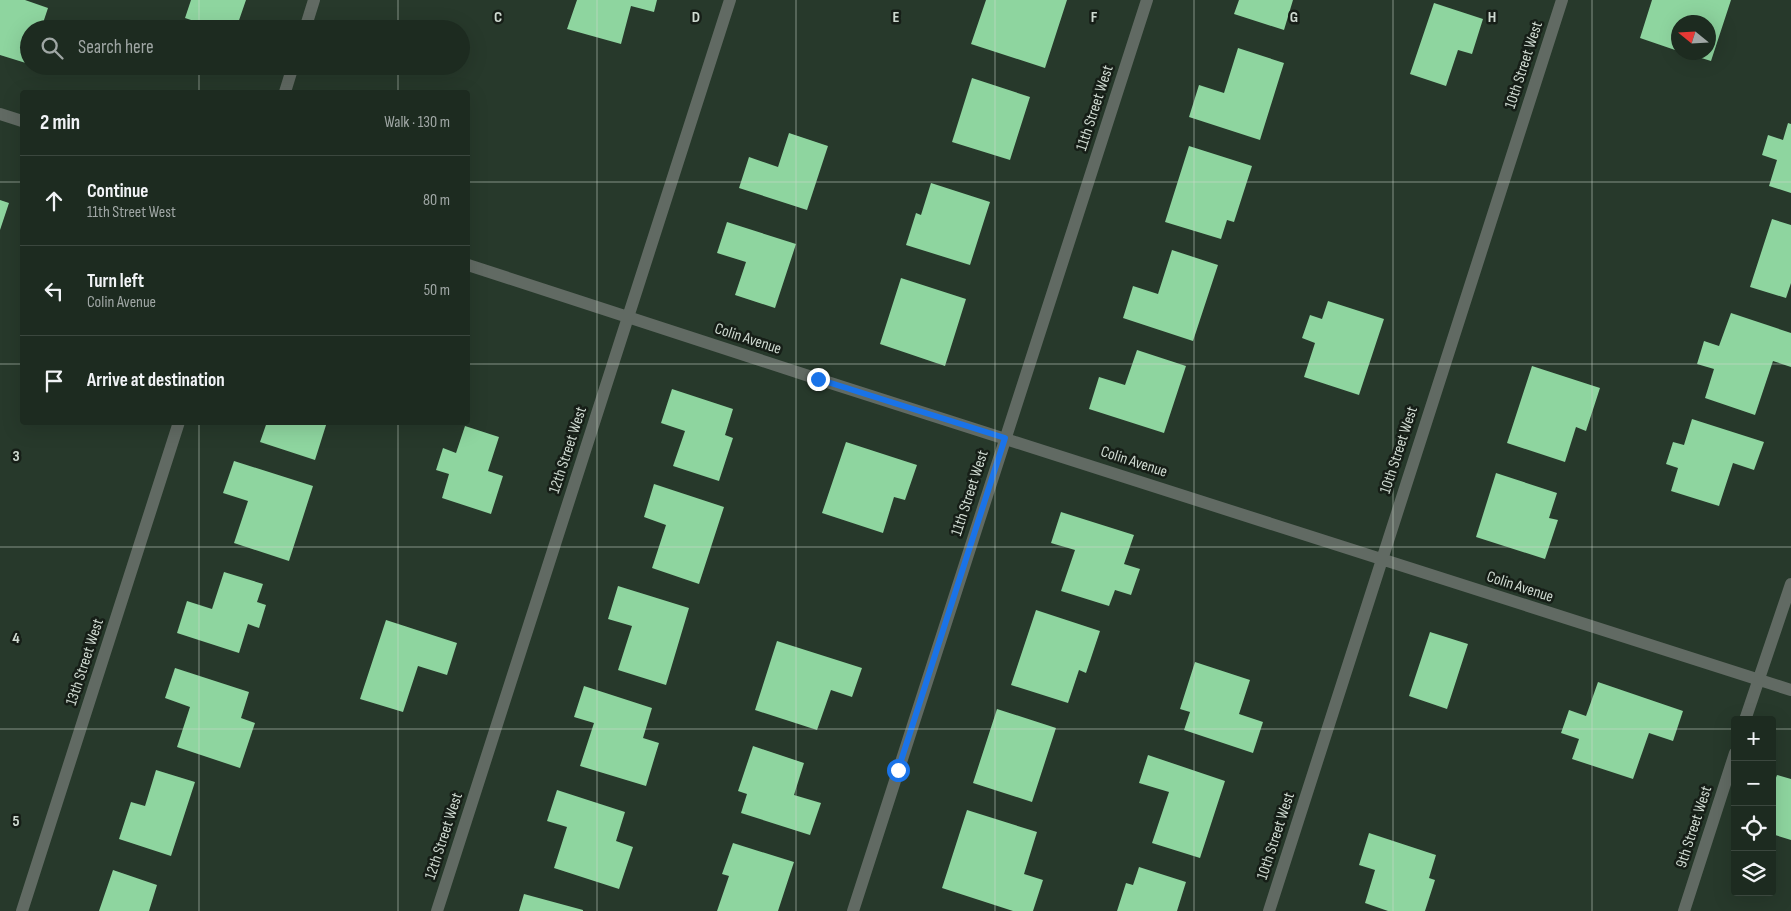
<!DOCTYPE html>
<meta charset="utf-8">
<style>
:root{--surface:#1d2b20;--page:#253329;--text:#f1f3f6;--muted:#a0a7a5;--line:#3b473e}
body{margin:0;font-family:"Sofia Sans Condensed",sans-serif;background:var(--page);color:var(--text)}
.controls{position:absolute;right:15px;bottom:15px;display:grid;overflow:hidden;border-radius:5px;box-shadow:0 5px 20px #0002}
.controls button{width:45px;height:45px;display:grid;place-items:center;padding:0;border:0;border-bottom:1px solid var(--line);background:var(--surface);color:var(--text);font:25px sans-serif}
.compass{position:absolute;left:1671px;top:15px;width:45px;height:45px;border-radius:50%;background:var(--surface);box-shadow:0 5px 20px #0002;rotate:288deg}
.stop{position:absolute;width:15px;height:15px;margin:-11px;border:4px solid #1a73e8;border-radius:50%;background:#fff}
.stop.end{background:#1a73e8;border-color:#fff;box-shadow:0 1px 5px #0008}
.list{margin:0;padding:0;list-style:none}
h2{display:flex;justify-content:space-between;align-items:center;height:65px;margin:0;padding:0 20px;font-size:21px}
h2 small{font-size:16px;font-weight:400;color:var(--muted)}
.list li{display:grid;grid-template-columns:32px 1fr auto;gap:15px;align-items:center;box-sizing:border-box;height:90px;padding:0 20px;border-top:1px solid var(--line)}
.list b{display:block;font-size:19px;white-space:nowrap}
.list p{margin:0;font-size:16px;white-space:nowrap;color:var(--muted)}
.list em{font-size:16px;font-style:normal;color:var(--muted)}
.icon{flex:none;width:28px;height:28px;fill:none;stroke:currentColor;stroke-width:2;stroke-linecap:round;stroke-linejoin:round}
.map{position:relative;flex:none;width:1791px;height:911px;overflow:hidden}
.search{position:absolute;background:var(--surface);box-shadow:0 5px 20px #0002;left:20px;top:20px;width:450px;height:55px;display:flex;align-items:center;gap:12px;box-sizing:border-box;padding:0 18px;border-radius:28px;color:var(--muted);font-size:19px}
.panel{position:absolute;background:var(--surface);box-shadow:0 5px 20px #0002;left:20px;top:90px;width:450px;height:335px;border-radius:5px}
.map>svg:first-child{display:block}
.building{fill:#8ed59f}
.lines{fill:none;stroke-linecap:round;stroke-linejoin:round}
.minor{stroke:#616a63;stroke-width:12}
.route{stroke:#1a73e8;stroke-width:6}
.grid{fill:none;stroke:#cfdad1;stroke-width:1;stroke-opacity:0.55}
.labels{text-anchor:middle;dominant-baseline:central;stroke-width:5;stroke-linejoin:round;paint-order:stroke}
.street-label{font-size:16px;fill:#cfdad1;stroke:#161e17}
.grid-label{font-size:16px;text-anchor:middle;font-weight:bold;fill:#cfdad1;stroke:#161e17;stroke-width:5;stroke-linejoin:round;paint-order:stroke}
</style>
<div class="map">
<svg width="1791" height="911" viewBox="0 0 1791 911">
<rect width="100%" height="100%" fill="#27392b"/>
<path class="building" d="M0,0H25L48,8L41,29H29V64L0,55Z
M191,0H246L236,29H218L185,18Z
M577,0H657L654,12L631,6L621,44L567,29Z
M986,0H1067L1045,68L971,44Z
M1239,0H1293L1284,30L1234,14Z
M1652,0H1731L1711,61L1685,53L1708,52V22H1678V51L1640,38Z
M1434,3L1483,19L1472,54L1458,50L1446,86L1410,74Z
M1238,48L1284,63L1260,140L1189,117L1199,85L1224,93Z
M972,78L1030,97L1010,160L952,142Z
M1788,123L1791,124V193L1769,186L1777,160L1762,155L1768,135L1783,140Z
M789,133L828,146L807,210L739,188L749,157L778,167Z
M1189,146L1252,166L1234,222L1227,220L1221,239L1165,222Z
M931,183L990,202L970,265L906,245L916,213L921,215Z
M0,200L9,203L0,230Z
M1772,219L1791,225V283L1786,298L1750,287Z
M727,222L796,244L775,308L735,295L746,262L717,253Z
M1172,250L1218,265L1193,341L1123,318L1133,286L1158,294Z
M901,278L966,299L945,366L880,344Z
M1328,301L1384,319L1359,395L1304,377L1315,343L1302,338L1310,315L1322,319Z
M1731,313L1791,333V367L1773,361L1755,415L1705,398L1714,369L1697,364L1704,341L1719,346Z
M1137,350L1186,366L1164,433L1089,409L1099,377L1125,385Z
M1532,366L1600,388L1586,431L1576,427L1565,462L1507,443Z
M672,389L733,409L725,435L733,438L719,481L673,466L685,431L661,423Z
M1692,419L1764,442L1754,470L1733,463L1719,506L1671,491L1678,468L1666,464L1673,442L1684,445Z
M267,422H327L315,460L260,442Z
M465,426L499,437L488,471L503,476L491,514L442,498L449,474L436,470L443,448L456,453Z
M846,442L917,465L905,500L894,497L883,533L822,513Z
M234,461L313,486L289,561L234,543L248,501L223,493Z
M1496,473L1557,493L1549,518L1558,520L1545,559L1476,537Z
M654,484L724,507L699,584L652,568L666,525L644,517Z
M1061,512L1134,535L1124,564L1140,569L1131,595L1115,590L1109,606L1061,591L1075,550L1051,543Z
M224,572L263,584L257,602L266,605L259,628L248,624L239,653L177,633L187,601L212,609Z
M618,586L689,608L666,685L618,670L632,626L608,619Z
M1036,610L1100,631L1086,673L1079,670L1068,703L1011,685Z
M386,620L457,643L447,675L418,666L403,712L360,699Z
M1430,632L1468,644L1447,709L1409,696Z
M777,641L862,668L852,697L831,690L817,730L755,710Z
M1195,662L1250,680L1239,714L1263,722L1253,753L1184,730L1190,712L1180,709Z
M175,668L249,692L241,718L255,723L240,768L177,747L190,707L165,698Z
M1598,682L1683,711L1673,741L1649,733L1633,779L1572,759L1579,739L1561,733L1569,710L1586,716Z
M584,686L652,708L643,738L659,743L646,786L580,766L594,723L574,717Z
M997,709L1056,728L1032,802L973,783Z
M753,746L804,763L794,795L821,803L810,835L741,813L747,794L738,791Z
M1148,755L1225,781L1200,858L1152,843L1169,792L1139,783Z
M156,770L195,782L171,856L119,839L131,802L145,806Z
M1777,775L1791,779V840L1772,834V788Z
M557,790L625,812L616,841L633,847L619,889L554,868L567,827L547,821Z
M967,810L1037,832L1024,874L1043,880L1033,911H1013L942,888Z
M1369,833L1436,855L1429,878L1435,880L1425,911H1388L1365,903L1375,870L1359,865Z
M733,843L794,862L778,911H717L729,876L722,874Z
M1139,867L1186,882L1177,911H1117L1126,883L1133,885Z
M113,870L157,885L149,911H99Z
M524,894L583,910V911H519Z"/>
<g class="lines">
<path class="minor" d="M305,29L314,0
M285,92L293,66
M0,114L22,121
M468,265L818,379L1791,690
M1745,720L1791,584
M22,911L179,422
M437,911L730,0
M853,911L1147,0
M1269,911L1562,0
M1684,911L1735,753"/>
</g>
<g class="lines">
<path class="route" d="M818,379L1005,438L898,770"/>
</g>
<path class="grid" d="M199,0V29M398,0V29M597,0V911M796,0V911M995,0V911M1194,0V911M1393,0V911M1592,0V911M199,66V92M398,66V92M0,182H22M468,182H1791M0,364H22M468,364H1791M199,422V911M398,422V911M0,547H1791M0,729H1735M1772,729H1791"/>
<g class="labels">
<g class="street-label">
<text transform="translate(1524 65) rotate(-72)">10th Street West</text>
<text transform="translate(1095 108) rotate(-72)">11th Street West</text>
<text transform="translate(748 339) rotate(18)">Colin Avenue</text>
<text transform="translate(568 450) rotate(-72)">12th Street West</text>
<text transform="translate(1399 450) rotate(-72)">10th Street West</text>
<text transform="translate(1134 462) rotate(18)">Colin Avenue</text>
<text transform="translate(970 493) rotate(-72)">11th Street West</text>
<text transform="translate(1520 587) rotate(18)">Colin Avenue</text>
<text transform="translate(85 662) rotate(-72)">13th Street West</text>
<text transform="translate(1694 827) rotate(-72)">9th Street West</text>
<text transform="translate(444 836) rotate(-72)">12th Street West</text>
<text transform="translate(1276 836) rotate(-72)">10th Street West</text>
</g>
</g>
<g class="grid-label">
<text x="498" y="22">C</text>
<text x="696" y="22">D</text>
<text x="896" y="22">E</text>
<text x="1094" y="22">F</text>
<text x="1294" y="22">G</text>
<text x="1492" y="22">H</text>
<text x="16" y="461">3</text>
<text x="16" y="643">4</text>
<text x="16" y="826">5</text>
</g>
</svg>
<div class="controls">
<button>+</button>
<button>−</button>
<button><svg class="icon" aria-label="locate" viewBox="0 0 24 24"><circle cx="12" cy="12" r="6"/><path d="M12 2v4M12 18v4M2 12h4M18 12h4"/></svg></button>
<button><svg class="icon" aria-label="layers" viewBox="0 0 24 24"><path d="M12 4l9 5-9 5-9-5zM3 14l9 5 9-5"/></svg></button>
</div>
<svg class="compass" viewBox="-18 -18 36 36"><path d="M0-13l5 13h-10z" fill="#e53935"/><path d="M0 13l5-13h-10z" fill="#a0a7a5"/></svg>
<div class="stop" style="left:898px;top:770px"></div>
<div class="stop end" style="left:818px;top:379px"></div>
<div class="search"><svg class="icon" aria-label="search" viewBox="0 0 24 24"><circle cx="10" cy="10" r="6"/><path d="M15 15l6 6"/></svg>Search here</div>
<section class="panel">
<h2>2 min<small>Walk · 130 m</small></h2>
<ul class="list">
<li><svg class="icon" aria-label="ahead" viewBox="0 0 24 24"><path d="M12 20V5M6 11l6-6 6 6"/></svg><div><b>Continue</b><p>11th Street West</p></div><em>80 m</em></li>
<li><svg class="icon" aria-label="left" viewBox="0 0 24 24"><path d="M17 20v-9H6M10 6l-5 5 5 5"/></svg><div><b>Turn left</b><p>Colin Avenue</p></div><em>50 m</em></li>
<li><svg class="icon" aria-label="arrive" viewBox="0 0 24 24"><path d="M6 21V4h12l-3 4 3 4H6"/></svg><div><b>Arrive at destination</b></div></li>
</ul>
</section>
</div>
